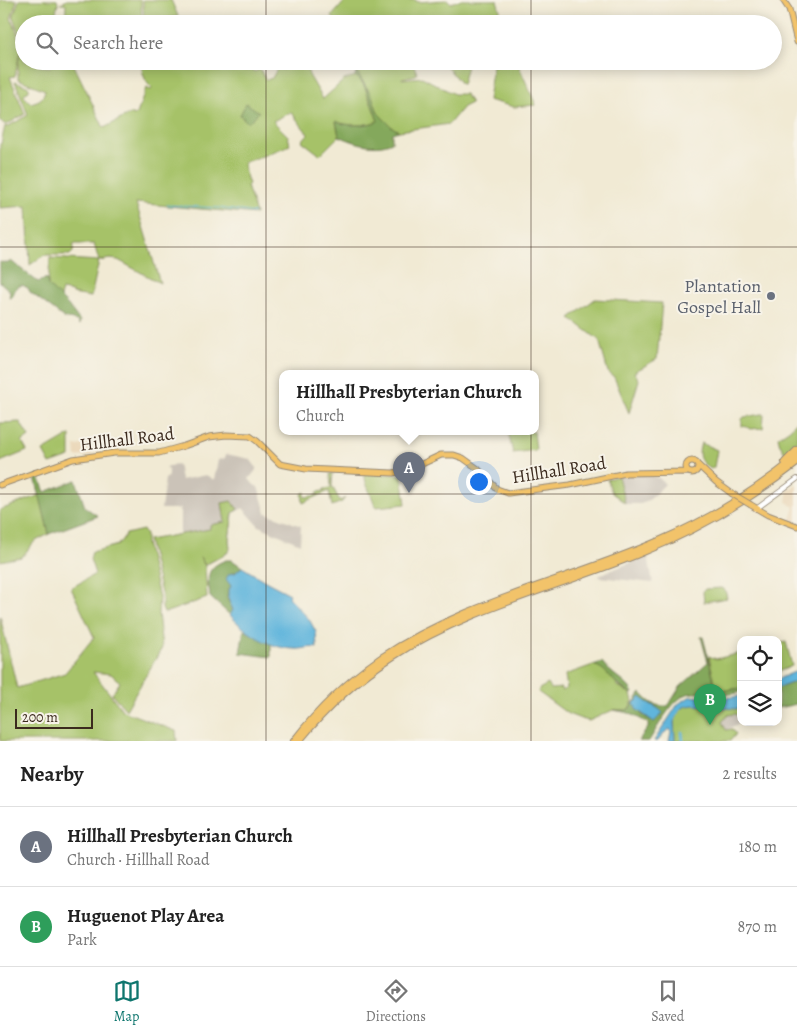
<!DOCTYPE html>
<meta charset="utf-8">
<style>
:root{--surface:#fff;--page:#f2f2f2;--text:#222;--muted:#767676;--line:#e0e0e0;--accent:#0f766e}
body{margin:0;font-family:Alegreya,serif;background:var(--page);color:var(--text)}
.controls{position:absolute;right:15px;bottom:15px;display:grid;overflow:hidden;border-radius:10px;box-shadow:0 2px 12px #0003}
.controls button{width:45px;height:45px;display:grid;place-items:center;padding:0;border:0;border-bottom:1px solid var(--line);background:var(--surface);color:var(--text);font:25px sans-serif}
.scale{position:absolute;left:15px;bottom:12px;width:78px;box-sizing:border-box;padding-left:5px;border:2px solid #3b2a1e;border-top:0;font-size:14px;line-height:18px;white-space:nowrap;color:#3b2a1e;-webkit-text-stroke:4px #f7f3e8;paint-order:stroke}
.you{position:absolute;left:478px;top:481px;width:18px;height:18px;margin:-12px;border:4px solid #fff;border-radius:50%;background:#1a73e8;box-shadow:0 0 0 8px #1a73e833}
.badge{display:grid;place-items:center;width:32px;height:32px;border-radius:50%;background:var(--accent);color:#fff;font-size:16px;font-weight:700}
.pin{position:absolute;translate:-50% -41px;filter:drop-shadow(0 1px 2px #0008)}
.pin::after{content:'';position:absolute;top:26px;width:18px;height:15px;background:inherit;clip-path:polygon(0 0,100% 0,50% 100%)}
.popup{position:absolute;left:279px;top:370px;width:260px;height:65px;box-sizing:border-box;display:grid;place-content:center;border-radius:10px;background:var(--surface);filter:drop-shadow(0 1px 4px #0005);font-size:16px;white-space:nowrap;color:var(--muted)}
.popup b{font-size:19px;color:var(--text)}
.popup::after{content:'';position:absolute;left:50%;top:100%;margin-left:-10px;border:10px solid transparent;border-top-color:var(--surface)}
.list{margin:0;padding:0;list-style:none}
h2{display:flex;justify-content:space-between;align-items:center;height:65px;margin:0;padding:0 20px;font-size:21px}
h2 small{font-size:16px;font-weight:400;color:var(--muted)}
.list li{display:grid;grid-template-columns:32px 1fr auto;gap:15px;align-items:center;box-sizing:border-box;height:80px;padding:0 20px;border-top:1px solid var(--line)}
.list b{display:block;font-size:19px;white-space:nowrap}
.list p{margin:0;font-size:16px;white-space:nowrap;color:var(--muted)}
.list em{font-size:16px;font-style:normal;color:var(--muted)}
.icon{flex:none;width:28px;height:28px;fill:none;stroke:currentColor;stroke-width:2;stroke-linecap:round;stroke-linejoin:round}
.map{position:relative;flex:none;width:797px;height:741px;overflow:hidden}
.search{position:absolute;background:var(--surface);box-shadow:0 2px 12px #0003;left:15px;right:15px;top:15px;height:55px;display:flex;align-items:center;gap:12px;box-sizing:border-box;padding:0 18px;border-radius:28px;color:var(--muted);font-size:19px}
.sheet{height:225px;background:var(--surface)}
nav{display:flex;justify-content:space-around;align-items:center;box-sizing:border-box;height:70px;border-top:1px solid var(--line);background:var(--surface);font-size:14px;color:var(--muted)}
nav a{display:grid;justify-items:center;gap:2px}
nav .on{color:var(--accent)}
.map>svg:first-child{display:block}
.built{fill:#ebd8ba}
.industrial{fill:#cbc3b8}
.green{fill:#a6c268;stroke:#707643}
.forest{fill:#84a85c;stroke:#60693d;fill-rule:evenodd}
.water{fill:#60b5dc;stroke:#4e707d}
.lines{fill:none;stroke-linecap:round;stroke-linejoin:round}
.stream{stroke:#60b5dc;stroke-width:1}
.canal{stroke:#60b5dc;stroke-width:2.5}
.minor-casing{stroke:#968a79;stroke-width:5.5}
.major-casing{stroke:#968a79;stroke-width:7}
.highway-casing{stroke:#968a79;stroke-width:8}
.minor{stroke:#fff;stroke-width:4}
.major{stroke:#f2c36a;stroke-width:5}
.highway{stroke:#f2c36a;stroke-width:6}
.major-bridge-casing{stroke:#968a79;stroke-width:7;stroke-linecap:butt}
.major-bridge{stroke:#f2c36a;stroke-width:5}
.grid{fill:none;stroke:#3b2a1e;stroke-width:1;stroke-opacity:0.55}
.worship-dot{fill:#6b7280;stroke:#f7f3e8;stroke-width:2}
.labels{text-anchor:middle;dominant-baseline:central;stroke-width:4;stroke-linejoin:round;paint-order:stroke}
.worship-label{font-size:18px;fill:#5b616d;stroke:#f7f3e8;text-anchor:end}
.street-label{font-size:18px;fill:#3b2a1e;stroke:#f7f3e8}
</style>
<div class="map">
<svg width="797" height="741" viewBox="0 0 797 741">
<rect width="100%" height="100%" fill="#f7f3e8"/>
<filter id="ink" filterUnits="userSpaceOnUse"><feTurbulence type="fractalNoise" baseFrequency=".02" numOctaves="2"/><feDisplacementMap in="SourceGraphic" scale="10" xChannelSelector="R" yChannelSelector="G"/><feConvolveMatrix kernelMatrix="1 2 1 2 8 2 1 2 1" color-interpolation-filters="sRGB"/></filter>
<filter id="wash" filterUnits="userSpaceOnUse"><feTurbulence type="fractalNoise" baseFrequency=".0096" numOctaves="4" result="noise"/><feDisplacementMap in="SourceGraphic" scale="20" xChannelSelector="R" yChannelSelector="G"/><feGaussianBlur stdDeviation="1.12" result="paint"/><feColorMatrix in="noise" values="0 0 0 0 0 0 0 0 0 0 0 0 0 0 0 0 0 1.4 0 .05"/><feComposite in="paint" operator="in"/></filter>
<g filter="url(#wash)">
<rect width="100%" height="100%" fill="#f1ead4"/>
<path class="built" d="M91,444L92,455L76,457L75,446Z
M797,484V522L796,523L790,521L795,507L790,505L787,501V491Z"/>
<path class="industrial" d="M226,454L250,459L256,467V470L249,479L254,485L258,487L266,513L301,526L300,544L259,526L243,508L234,513L230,539V550L227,554L205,566L198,552L194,532L180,534V509H161L165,479L168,477L169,471L165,467L178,464L181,480L206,475L214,480L218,460L225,458Z
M634,474H642L659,478L665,484L650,499L641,504H627L625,503L618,476Z
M648,556L653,583L599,577V575Z
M736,714L741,722L726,730L722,722L728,715Z"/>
<path class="green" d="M0,0H17L11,18L18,35H17C24,44 17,63 15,76L10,77L25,114L6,125L0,121Z
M19,0H57L58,4L53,24H24V61H34L39,66L50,67L56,61H72L104,128L132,113L133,116L137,114L146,88L151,90L152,88C145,83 141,70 141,61H237L235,63L239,70L251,67L254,72L260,69L266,80L272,78L278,67L283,70L280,61L305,62L309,75L323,99L344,80L355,76L359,78L364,85L378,121C366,126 349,126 336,122L339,136L320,155L302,141L308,134L291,112L273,121L288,136L290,145L255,159L244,162V169L249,184L247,186L256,214L136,203L160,283L118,260L110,259L99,261L91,297L72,294V292L62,290L60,297L48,285L50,258L99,261L94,244H74L73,252L70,255H44L30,265L27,206L0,208V144H1L5,126L7,127L28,115L15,81L29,87V91L24,94V96L31,103C39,100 42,101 45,90L18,79V63L23,44L13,17Z
M67,0H141L142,24H65L66,4H60Z
M143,0H171L178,16L164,20L165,24H144Z
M346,0H416L417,2L448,0L451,3L460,0H497L504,24H486L470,20L469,24H337L332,16Z
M348,61H412L417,73L416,75L402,78V79L422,77L454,94H465L471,103L463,107L449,124L399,131L392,128L378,113L372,96L352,64Z
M442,61H468L462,85Z
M518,64L536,105L514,107L488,100L493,65Z
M595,299L662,303L657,359L634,372L639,380L629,413L614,377L608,372L599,340L570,318Z
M762,414H764L763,428L750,429L747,427L742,426V419L744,417Z
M797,421V443L785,453L780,445L778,437L790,429Z
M20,422L29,437L22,442L27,451L0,462V423Z
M508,432H534L536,450L513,453Z
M70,435V457L50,464L43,451Z
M701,443L717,450L714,467L711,469C699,462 697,456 701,443Z
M333,472L332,486L340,501L345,498L342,502L332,506L329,491L303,503L302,494L305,492V497L318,495L317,492L324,491V489L331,488L330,474Z
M364,473L402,475L406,504L376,507L366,483Z
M618,476L625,503L612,493L607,479Z
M40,495L49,534L34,542L22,557L0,561V510Z
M231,501L238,509L233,513L229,539L230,549L227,553L205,565L200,557L205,566L207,598L164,613L162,608V597L148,540L210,529V525L225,522L222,503Z
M143,530L146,535V543L159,597L158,613L162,648L126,710L112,694L120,682L111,674L93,672L123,711L176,731L177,741H0V616L17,688L65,673L94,637L71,588L95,574L90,559L92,552L118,545L126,534Z
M722,588L725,590L727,598L704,602L703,592L705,589Z
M786,642L792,666L778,672V644Z
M741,653V688L721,691L716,689L709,656L716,659Z
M593,665L602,668L611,675L618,686L631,694L633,701L628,710H613L589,721L581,719L568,714L538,692L539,689L548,684L551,689L561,688L562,691L567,688L565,675Z
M695,705L741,709V721L736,714L728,715L722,722L726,730L732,729L736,734L730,741H675L674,722L681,709L686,706Z"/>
<path class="forest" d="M356,71L372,96L378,113L392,127L399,131L392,133V142C375,150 355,143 339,136L336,121C347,127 367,126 378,121C373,109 366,81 355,76Z
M246,103L259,112L248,123L240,115Z
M11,261L38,282L47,278L48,285L67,304L80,321L79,325L77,321L64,318L30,292L28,288L22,285L16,288L12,297L9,298L10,291L0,282V262L8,263Z
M38,474L45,492L76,480L85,507L98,516L49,534L35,477Z
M226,560H232L242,567L239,571L232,573L231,586L228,590L227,598L233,610L230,615L210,597C208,578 204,568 226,560Z
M244,630L271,644V657L240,653Z
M701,637H703L716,689L721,691L741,688V692C725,697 710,692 693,693C675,693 658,727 649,741H638L648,728V723L629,713L613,710H628L641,693C649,702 655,707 668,706L680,687L708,662ZM641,697C648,705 656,705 662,712L654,722L641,714Z
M602,662C609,673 629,683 633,693L631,694C627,691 623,689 620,686C610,679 606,668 593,665Z
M797,681V704L778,708V688Z"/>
<path class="water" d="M242,567L267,582L290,594L288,597L309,619L316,632L317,648C310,646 302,650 294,649C269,648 246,633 230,615L233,610C229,600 225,596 231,586L226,579L229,574L235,573Z
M797,671V681L778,688V679Z
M691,696L718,699L741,696V707L736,709L695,705L686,706L681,709L674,722L675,741H669L671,732L670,729L665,732L658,741H654L678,704Z
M641,697C648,705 656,705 663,713L654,722L636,709L634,703Z"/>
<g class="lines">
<path class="stream" d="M167,205L218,208L255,213"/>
<path class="canal" d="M682,732L683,741"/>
</g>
</g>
<g filter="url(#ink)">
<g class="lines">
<g class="minor-casing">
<path id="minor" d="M756,509L797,479"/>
</g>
<g class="major-casing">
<path id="major" d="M783,0L789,9L797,42
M686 467a6 6 0 1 1 12 0a6 6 0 1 1-12 0Z
M698,465L716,482L731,493
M0,485L73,459L114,453H159L184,446L209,437L226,435L250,436L257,441L280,464L306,469L393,473L409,470L441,455H454L463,458L477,468L497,489L508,493L570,485L626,473L688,472
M751,505L768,515L797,526"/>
</g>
<g class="highway-casing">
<path id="highway" d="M785,462L797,450
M294,741C318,710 348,681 381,658C465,602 567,581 659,541C708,520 756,491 797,457
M299,741C325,709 357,679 392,657C466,609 555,588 636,555C694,532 748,501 797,463"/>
</g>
<use href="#minor" class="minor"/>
<use href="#major" class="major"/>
<use href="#highway" class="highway"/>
<g class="major-bridge-casing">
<path id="major-bridge" d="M731,493L751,505"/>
</g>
<use href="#major-bridge" class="major-bridge"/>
</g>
</g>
<path class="grid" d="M266,0V24M531,0V24M266,61V741M531,61V741M0,247H797M0,494H797"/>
<circle class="worship-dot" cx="771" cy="296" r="5"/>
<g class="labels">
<g class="worship-label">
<text x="761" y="286">Plantation<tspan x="761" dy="21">Gospel Hall</tspan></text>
</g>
<g class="street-label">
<text transform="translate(127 439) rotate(-7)">Hillhall Road</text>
<text transform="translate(559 470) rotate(-9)">Hillhall Road</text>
</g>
</g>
</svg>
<div class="controls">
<button><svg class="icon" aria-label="locate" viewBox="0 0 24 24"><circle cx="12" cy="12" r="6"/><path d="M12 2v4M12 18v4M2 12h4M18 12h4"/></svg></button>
<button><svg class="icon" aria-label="layers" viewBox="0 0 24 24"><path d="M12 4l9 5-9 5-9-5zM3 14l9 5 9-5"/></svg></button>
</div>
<div class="scale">200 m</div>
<div class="you"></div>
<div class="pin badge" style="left:409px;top:493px;background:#6b7280">A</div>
<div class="popup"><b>Hillhall Presbyterian Church</b>Church</div>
<div class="pin badge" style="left:710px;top:725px;background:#2e9e5b">B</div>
<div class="search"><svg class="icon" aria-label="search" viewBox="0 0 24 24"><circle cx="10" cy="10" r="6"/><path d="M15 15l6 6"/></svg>Search here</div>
</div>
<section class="sheet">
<h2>Nearby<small>2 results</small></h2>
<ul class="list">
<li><span class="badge" style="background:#6b7280">A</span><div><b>Hillhall Presbyterian Church</b><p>Church · Hillhall Road</p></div><em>180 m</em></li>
<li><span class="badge" style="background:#2e9e5b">B</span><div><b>Huguenot Play Area</b><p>Park</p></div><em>870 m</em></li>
</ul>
</section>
<nav>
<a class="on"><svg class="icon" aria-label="map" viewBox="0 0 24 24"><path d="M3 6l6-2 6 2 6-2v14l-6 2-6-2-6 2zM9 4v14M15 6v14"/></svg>Map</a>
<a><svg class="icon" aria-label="directions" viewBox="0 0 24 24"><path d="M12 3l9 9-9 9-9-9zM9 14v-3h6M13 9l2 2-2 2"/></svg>Directions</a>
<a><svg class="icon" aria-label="saved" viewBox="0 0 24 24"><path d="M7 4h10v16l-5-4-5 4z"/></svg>Saved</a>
</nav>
